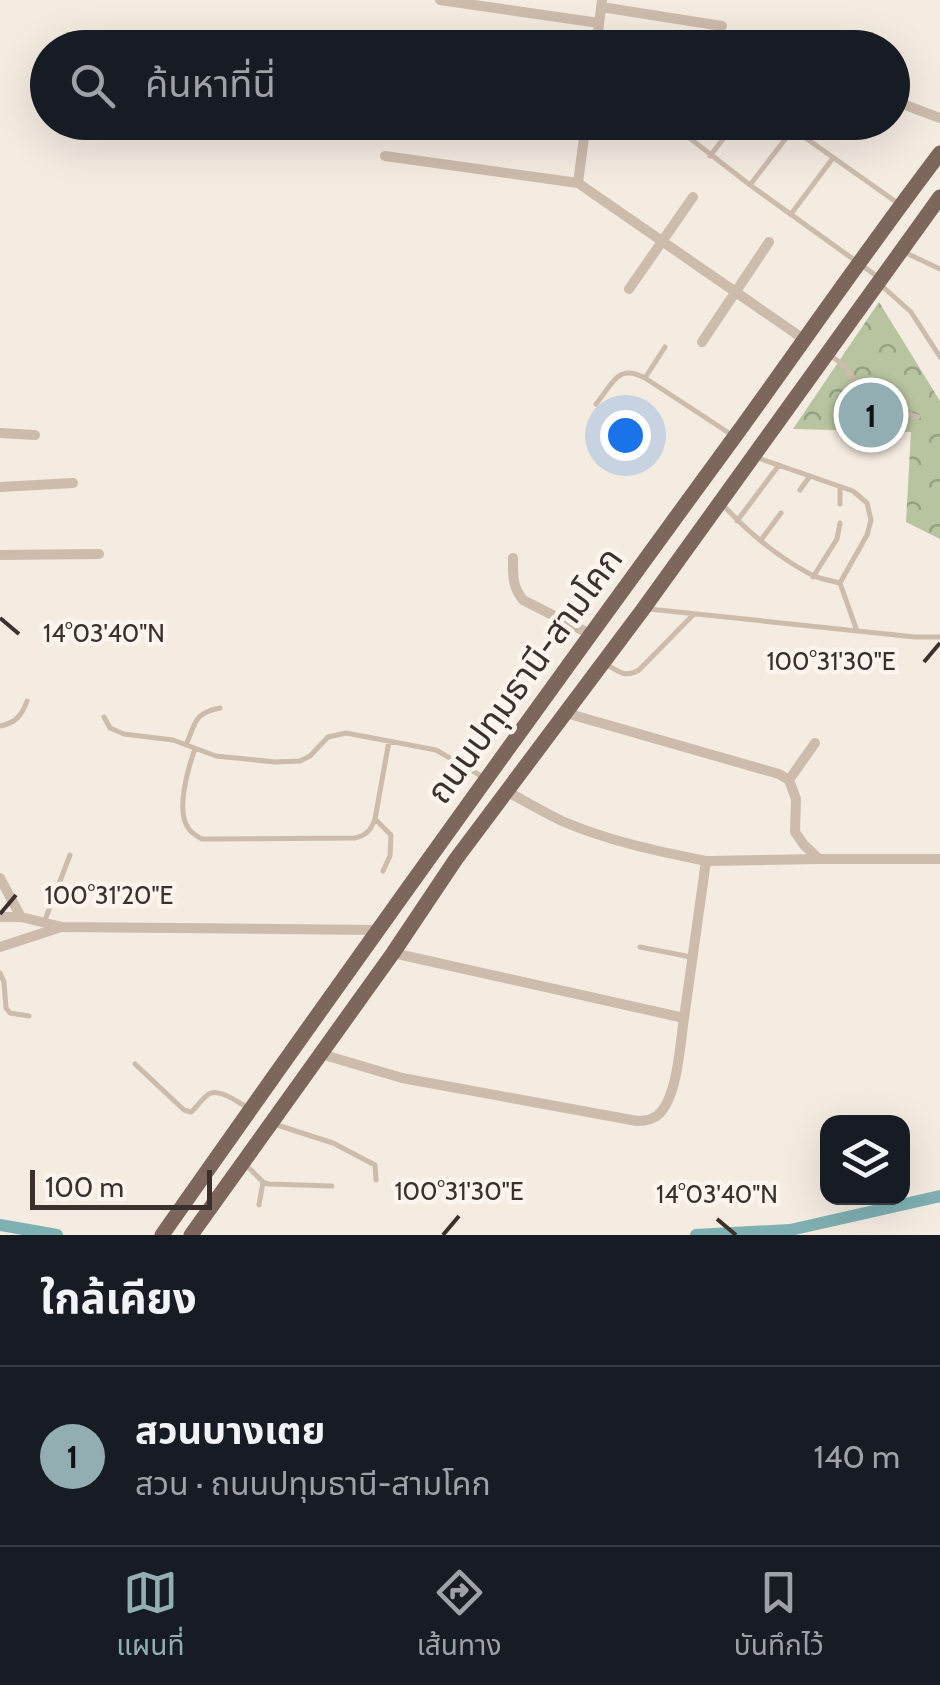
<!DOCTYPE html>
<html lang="th">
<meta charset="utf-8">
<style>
:root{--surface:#171b24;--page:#20242c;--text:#f1f3f6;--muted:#9ea1a6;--line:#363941;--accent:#92aeb2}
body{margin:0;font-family:Cabin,"Noto Sans Thai",sans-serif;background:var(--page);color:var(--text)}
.controls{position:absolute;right:30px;bottom:30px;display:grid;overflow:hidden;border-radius:20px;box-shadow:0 10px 40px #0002}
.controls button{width:90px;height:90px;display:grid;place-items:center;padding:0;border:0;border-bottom:2px solid var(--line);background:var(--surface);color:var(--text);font:50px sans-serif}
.scale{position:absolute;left:30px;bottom:25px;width:182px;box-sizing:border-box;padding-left:10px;border:5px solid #3b302b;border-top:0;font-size:28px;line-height:35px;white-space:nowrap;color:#3b302b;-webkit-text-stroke:8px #fbf5ee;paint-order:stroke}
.you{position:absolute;left:625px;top:435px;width:35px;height:35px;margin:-25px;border:8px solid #fff;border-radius:50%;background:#1a73e8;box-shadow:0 0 0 15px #1a73e833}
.badge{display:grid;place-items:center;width:65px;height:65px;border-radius:50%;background:var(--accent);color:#111;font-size:32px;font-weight:700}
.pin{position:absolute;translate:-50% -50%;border:5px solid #fff;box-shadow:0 2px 10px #0006}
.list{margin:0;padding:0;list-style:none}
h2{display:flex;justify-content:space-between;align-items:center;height:130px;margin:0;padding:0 40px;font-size:42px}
h2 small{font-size:32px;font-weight:400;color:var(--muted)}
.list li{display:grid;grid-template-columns:65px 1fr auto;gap:30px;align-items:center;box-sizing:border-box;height:180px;padding:0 40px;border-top:2px solid var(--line)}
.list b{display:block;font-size:38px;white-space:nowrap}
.list p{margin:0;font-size:32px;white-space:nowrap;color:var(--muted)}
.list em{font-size:32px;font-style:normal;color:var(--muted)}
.icon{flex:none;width:55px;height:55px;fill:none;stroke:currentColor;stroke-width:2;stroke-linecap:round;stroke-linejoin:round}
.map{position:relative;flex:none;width:940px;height:1235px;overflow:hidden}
.search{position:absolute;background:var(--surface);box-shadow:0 10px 40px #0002;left:30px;right:30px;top:30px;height:110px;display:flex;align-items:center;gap:25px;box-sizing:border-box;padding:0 35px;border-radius:55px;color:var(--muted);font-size:38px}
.sheet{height:310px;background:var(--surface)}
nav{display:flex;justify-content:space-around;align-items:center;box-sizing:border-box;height:140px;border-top:2px solid var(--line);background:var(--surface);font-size:28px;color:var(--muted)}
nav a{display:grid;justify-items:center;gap:5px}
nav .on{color:var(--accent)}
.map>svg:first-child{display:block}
.park{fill:url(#park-crowns)}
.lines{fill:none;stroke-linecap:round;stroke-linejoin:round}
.canal{stroke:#7fb0b2;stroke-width:12}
.lane{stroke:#cdbbac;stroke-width:5}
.street{stroke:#cdbbac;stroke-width:10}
.primary{stroke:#7d675c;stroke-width:15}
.ticks{fill:none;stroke:#3b302b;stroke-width:4}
.labels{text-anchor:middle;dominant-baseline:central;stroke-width:9;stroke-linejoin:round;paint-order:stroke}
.street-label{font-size:35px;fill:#3b302b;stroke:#fbf5ee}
.ticks-label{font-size:25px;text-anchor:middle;fill:#3b302b;stroke:#fbf5ee;stroke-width:9;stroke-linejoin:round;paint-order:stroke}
</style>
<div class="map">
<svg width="940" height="1235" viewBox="0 0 940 1235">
<defs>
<pattern id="park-crowns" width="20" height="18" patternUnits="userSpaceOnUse" patternTransform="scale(2.5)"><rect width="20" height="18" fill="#b8c4a0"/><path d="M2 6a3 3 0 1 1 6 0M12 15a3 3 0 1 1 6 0" fill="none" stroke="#97a083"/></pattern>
</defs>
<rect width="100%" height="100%" fill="#f4ebe1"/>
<path class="park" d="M879,302L940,401V539L906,522L911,432L793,429Z"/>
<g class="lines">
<path class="canal" d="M0,1225L57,1235
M696,1235L790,1230L940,1196"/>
<path class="lane" d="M669,122L750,185L878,277
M783,122L899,204
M710,156L736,122
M750,185L793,129
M791,214L833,158
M904,252L940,269
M882,286L911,312L940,357
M830,355L846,367L856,385L873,401L918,417
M645,378L665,347
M596,404C613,384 617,363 645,378L732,435
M840,487V504
M800,490L810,476
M723,505C747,531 778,557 810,574C818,579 830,580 840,583L867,535L871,520L867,503L853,491L755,457
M737,521L779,465
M761,540L781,513
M813,577L837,539L840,523
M840,583L857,631
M649,609L915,637H940
M606,664C619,672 625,678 639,670L693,615
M104,717L110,728L124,734L173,740L216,756L275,762L300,761L310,756L328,737L346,733L436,750L483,777
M0,726C16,723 22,715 27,701
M186,745C196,722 194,713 220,708
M195,749C188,768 175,812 189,829C192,834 197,836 202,839L355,838C367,835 371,830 375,819L389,741
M375,819L391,835L390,856L383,871
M45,920L70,855
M640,947L691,957
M0,973L4,982L6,1008L10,1013L29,1016
M135,1064L184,1110L191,1112C197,1107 203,1097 209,1094C220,1088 239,1103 248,1108
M274,1124L333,1143L375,1165L376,1180
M245,1164L263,1182L268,1184L332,1186
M259,1205L263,1182"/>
<path class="street" d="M440,0L599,23
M601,7L722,26
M596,48L602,0
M892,100L940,118
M586,122L578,183L805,340
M385,156L578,183
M629,289L693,197
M702,342L769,242
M0,433L35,435
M0,487L73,483
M0,555L99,554
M513,558C513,576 512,586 523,600L590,634
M566,713L779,774L789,780L796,799L795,832L804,845L819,859H940
M789,780L815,743
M506,791C525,801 543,812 562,821C608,841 657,851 706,861
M0,878L21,917
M0,917H21L62,927L378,930
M0,947L61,927
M393,953L684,1018L706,861L819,859
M321,1054L402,1078L637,1121C645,1121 653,1120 659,1114C678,1095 680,1044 684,1018"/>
<path class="primary" d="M162,1235C351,966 542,700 736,435C804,341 870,245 940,153
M191,1235L393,953L456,859L644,608L940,197"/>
</g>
<path class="ticks" d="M0,618L19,634M924,662L940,643M0,914L16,895M717,1219L736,1235M443,1235L459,1216"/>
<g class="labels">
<g class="street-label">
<text transform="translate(524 675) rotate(-54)">ถนนปทุมธานี-สามโคก</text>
</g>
</g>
<g class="ticks-label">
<text x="104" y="642">14°03'40"N</text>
<text x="831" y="670">100°31'30"E</text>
<text x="109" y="904">100°31'20"E</text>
<text x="459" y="1200">100°31'30"E</text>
<text x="717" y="1203">14°03'40"N</text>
</g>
</svg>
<div class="controls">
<button><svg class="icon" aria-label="layers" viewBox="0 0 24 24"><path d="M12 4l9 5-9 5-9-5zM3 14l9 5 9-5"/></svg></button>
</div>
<div class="scale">100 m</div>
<div class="you"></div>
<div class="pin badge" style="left:871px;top:415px">1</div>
<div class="search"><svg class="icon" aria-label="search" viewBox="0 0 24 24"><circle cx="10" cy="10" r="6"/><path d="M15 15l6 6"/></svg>ค้นหาที่นี่</div>
</div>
<section class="sheet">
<h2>ใกล้เคียง<small></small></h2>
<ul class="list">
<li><span class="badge">1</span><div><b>สวนบางเตย</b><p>สวน · ถนนปทุมธานี-สามโคก</p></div><em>140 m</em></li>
</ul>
</section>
<nav>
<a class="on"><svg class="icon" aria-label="map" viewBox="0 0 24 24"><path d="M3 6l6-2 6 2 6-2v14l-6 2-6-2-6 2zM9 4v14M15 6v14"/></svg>แผนที่</a>
<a><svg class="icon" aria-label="directions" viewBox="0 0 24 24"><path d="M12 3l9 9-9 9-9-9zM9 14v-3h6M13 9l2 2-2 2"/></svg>เส้นทาง</a>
<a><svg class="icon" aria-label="saved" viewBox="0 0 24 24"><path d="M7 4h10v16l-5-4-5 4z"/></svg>บันทึกไว้</a>
</nav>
